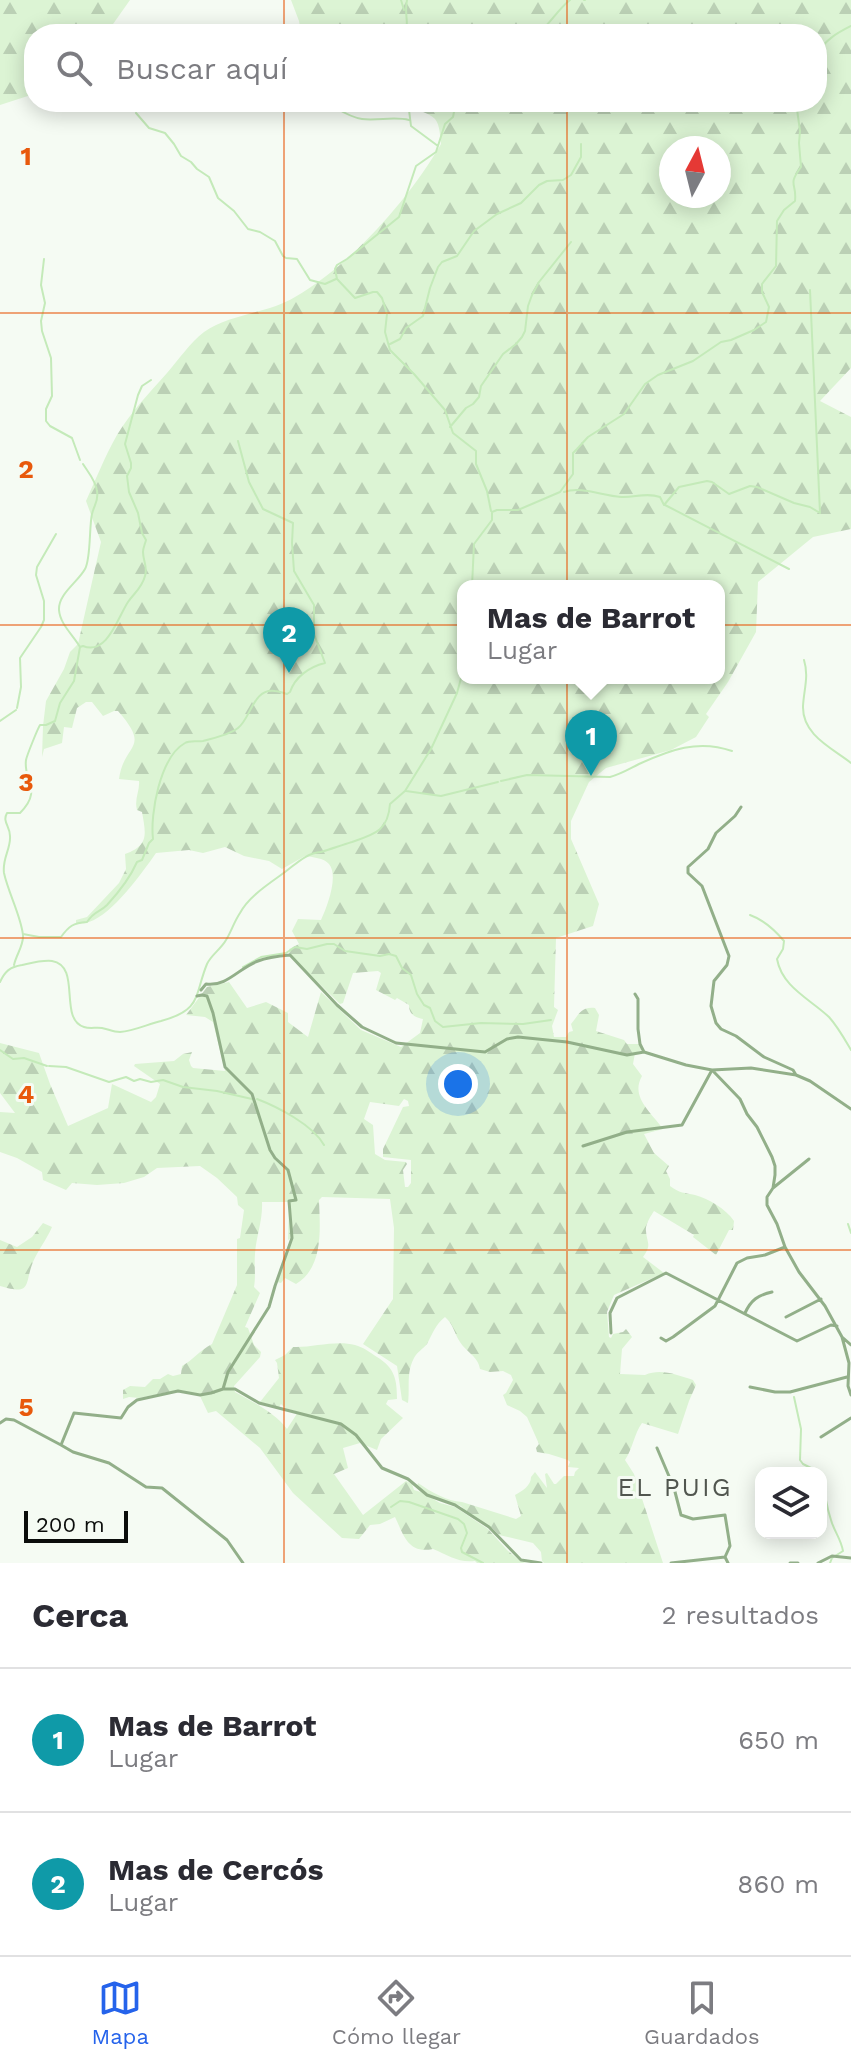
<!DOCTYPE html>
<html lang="es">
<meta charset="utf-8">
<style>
:root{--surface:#fff;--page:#f2f2f3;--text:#2b2b33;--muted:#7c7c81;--line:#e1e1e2;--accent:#2563eb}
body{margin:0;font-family:"Work Sans",sans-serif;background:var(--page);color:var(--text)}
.controls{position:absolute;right:24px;bottom:24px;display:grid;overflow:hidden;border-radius:16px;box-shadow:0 4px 20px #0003}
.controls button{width:72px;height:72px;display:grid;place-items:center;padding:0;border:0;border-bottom:2px solid var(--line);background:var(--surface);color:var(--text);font:40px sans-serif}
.compass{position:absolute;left:659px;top:136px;width:72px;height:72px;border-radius:50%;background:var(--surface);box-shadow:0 4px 20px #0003;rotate:7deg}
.scale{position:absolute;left:24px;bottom:20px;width:104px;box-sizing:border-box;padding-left:8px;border:4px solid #0b0d0b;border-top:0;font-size:22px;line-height:28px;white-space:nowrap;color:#0b0d0b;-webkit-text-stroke:6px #f5fbf3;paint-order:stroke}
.you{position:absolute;left:458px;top:1084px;width:28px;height:28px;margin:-20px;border:6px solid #fff;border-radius:50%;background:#1a73e8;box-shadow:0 0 0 12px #1a73e833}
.badge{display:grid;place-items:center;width:52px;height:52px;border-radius:50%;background:var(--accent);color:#fff;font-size:26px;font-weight:700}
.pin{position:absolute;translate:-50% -66px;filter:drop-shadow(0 2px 4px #0008)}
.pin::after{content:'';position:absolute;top:42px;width:28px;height:24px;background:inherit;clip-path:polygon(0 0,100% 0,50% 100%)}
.popup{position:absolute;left:457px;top:580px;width:268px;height:104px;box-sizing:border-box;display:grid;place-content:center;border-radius:16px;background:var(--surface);filter:drop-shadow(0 2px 6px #0005);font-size:26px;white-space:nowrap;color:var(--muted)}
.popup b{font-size:30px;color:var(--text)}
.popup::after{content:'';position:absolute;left:50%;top:100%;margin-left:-16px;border:16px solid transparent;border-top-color:var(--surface)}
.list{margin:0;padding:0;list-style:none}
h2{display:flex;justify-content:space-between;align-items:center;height:104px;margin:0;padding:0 32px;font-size:34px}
h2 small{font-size:26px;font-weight:400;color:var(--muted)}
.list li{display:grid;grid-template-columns:52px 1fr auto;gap:24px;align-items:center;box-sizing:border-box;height:144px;padding:0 32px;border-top:2px solid var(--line)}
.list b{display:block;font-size:30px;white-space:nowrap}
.list p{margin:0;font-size:26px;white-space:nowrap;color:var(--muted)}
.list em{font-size:26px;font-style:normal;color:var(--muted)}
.icon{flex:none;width:44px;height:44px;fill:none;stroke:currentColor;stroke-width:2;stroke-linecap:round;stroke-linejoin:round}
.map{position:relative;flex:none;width:851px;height:1563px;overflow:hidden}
.search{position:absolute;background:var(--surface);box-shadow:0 4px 20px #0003;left:24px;right:24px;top:24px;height:88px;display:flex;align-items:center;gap:20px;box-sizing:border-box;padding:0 28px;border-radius:32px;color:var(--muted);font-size:30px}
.sheet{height:392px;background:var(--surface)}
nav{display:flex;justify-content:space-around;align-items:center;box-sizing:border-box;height:112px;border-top:2px solid var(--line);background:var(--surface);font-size:22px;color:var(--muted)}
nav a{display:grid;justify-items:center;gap:4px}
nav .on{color:var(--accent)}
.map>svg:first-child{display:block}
.forest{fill:url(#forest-firs);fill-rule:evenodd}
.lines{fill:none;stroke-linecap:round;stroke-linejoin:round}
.stream{stroke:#c4eab9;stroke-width:2}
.street{stroke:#92af89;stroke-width:3}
.grid{fill:none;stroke:#e8590c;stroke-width:2;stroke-opacity:0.55}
.labels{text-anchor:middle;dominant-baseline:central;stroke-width:6;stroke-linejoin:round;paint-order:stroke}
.neighbourhood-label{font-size:26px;letter-spacing:2px;fill:#51564f;stroke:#f5fbf3}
.grid-label{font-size:26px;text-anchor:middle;font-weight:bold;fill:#e8590c;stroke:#f5fbf3;stroke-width:6;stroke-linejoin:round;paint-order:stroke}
</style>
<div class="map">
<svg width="851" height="1563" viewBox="0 0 851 1563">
<defs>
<pattern id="forest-firs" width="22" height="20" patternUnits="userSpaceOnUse" patternTransform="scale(2)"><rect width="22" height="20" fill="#dcf4d4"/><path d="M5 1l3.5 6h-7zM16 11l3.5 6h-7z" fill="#bbd0b5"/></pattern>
</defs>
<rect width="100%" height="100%" fill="#f5fbf3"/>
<path class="forest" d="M0,0H130L106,34H34V94L0,105Z
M291,0H851V368L820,401L851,417V529L813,537L758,582L756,632L728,682L706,714L709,717L696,737L671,750L606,768L589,782L571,821V839L599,904L593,926L556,938L554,1007L558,1010L552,1026L554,1037H566L569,1032L573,1031L571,1024C578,1016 581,1006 595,1008L599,1015L596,1031L624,1040L627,1044H640L642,1050L635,1053L633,1064L642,1076C630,1097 651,1112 663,1129L644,1134L654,1153L669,1166L666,1171L670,1179V1186C679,1193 685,1193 695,1195C709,1199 726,1209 734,1221L733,1230H729L716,1255L693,1237L694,1235L654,1211C651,1216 645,1224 646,1231C647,1244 652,1244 643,1257L664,1273L614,1295L607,1312L609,1337L611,1338L613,1334L623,1332L626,1329L632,1337L622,1349L620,1374L645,1375C661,1368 677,1375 693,1380L696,1385L689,1401L678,1434L642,1423C634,1434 633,1448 625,1460L634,1474L663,1563H544L542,1561L541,1552L533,1543L499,1535L492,1528L466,1512L461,1506L429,1495L417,1486L418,1483C431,1492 447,1501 462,1502L516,1519L521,1516L515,1495C522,1491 531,1486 531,1477L535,1472L547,1488L545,1474L547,1473L554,1484H556L564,1476H574L575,1472L579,1468L568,1467L570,1462L568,1460L549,1454L537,1452L536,1448L539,1444L527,1417L520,1411L507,1405L503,1395L506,1393L513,1380L511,1375L503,1371L490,1372L480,1369C478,1356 466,1352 460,1342C454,1333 454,1325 445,1317C435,1325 433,1333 427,1344C423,1349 417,1352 414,1358C406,1373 410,1387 408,1403L402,1400L397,1366L363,1344L393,1299L394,1228L390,1199L322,1197L319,1200C320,1229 324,1267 296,1284L285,1278L281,1283L277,1282L291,1238L288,1240L289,1202H262C263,1220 256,1237 255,1254C254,1266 256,1276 254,1287L260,1293L245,1327L248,1328L254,1345L261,1352L260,1357L234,1386L235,1392C253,1402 275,1413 287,1429L298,1412L285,1408L281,1404L279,1407L260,1402L279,1378L277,1363L275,1360L285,1355L293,1347C312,1348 335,1340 355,1345C363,1347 371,1353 377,1357C395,1368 397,1380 397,1399L388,1400L386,1404L403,1418L381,1439L377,1450L360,1443L343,1448L348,1468L334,1474L363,1515L406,1481L412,1484L414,1490L421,1492L440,1503L455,1507L488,1529L507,1550L520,1561L526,1563H477L475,1561C458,1563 448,1555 433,1549C408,1554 404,1536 395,1517L380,1524L370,1525L359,1539L342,1538L293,1493L260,1448L216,1411L208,1413L199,1394L178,1390L139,1398L129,1397L123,1399V1390L130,1386L145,1387L153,1379H160L168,1374L173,1376L181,1374L182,1366C193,1360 200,1350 212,1344L237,1285V1239L240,1238L244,1210L238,1205L237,1197L217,1178L200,1166L157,1168L144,1177L124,1183L97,1185L72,1183L66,1190L43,1180L42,1172L17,1158L0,1152V1112L15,1113L0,1093V1043L39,1053L50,1084L68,1126L108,1108L112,1084L151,1102L156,1097L160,1084L134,1066L135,1064L174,1061L183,1054L192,1052L189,1060L191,1066L193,1068L225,1071L213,1022L205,1017L186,1015L207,987L229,982L247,1008L266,1002L288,1013V1022L308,1037L321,992L361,1030L401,1047L420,1033L423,1019C414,1017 409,1014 409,1005L397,998L395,1000L376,990L381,973L378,971L353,973L343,1003L340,1004L289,954V949L299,944L292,931L298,919L321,920C327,907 339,876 329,864C324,858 312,857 305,856L282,869L269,861L244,856L225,847L203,853L189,850L156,853C142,873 113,914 89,922C85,924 80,923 76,923V920L87,917L119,883L126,869L125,854C149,845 146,835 142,812L137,810C134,799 140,791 139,781L119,779C124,742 152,750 118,711H114L103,716L92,702H86L77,708L72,728L64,727L62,743L44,749L42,757L43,726L46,701L64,669L70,652L78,644L101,542L86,501C96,479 105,456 117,435C131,412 150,392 167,373C179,359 190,343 204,332C231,313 267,314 295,297C351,265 409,199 441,144C440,136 440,125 435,119C420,103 369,107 347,102H817V34H301L299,21ZM671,148H719V196H671ZM463,586H719V678H463ZM404,1099L408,1101L409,1106L403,1107L383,1149V1157L411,1160V1183L408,1187H405L403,1170L407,1164L406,1162L385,1160L375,1154L373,1125L364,1119L370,1102L399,1106Z
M43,1223L52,1227C47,1239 38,1250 33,1262C24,1284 33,1296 0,1286V1240L17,1247L32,1237Z"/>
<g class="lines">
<path class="stream" d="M401,0L404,10
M584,0H585
M406,34C409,22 404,13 407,0
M537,34C549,26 557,10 570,0
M817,54C825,40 837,33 851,26
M325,102C337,108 348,117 362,119C378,121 394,116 409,120
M408,102L411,126L438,146
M456,102L453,117L445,124L436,152L416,166L399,217L347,259L337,265L335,269L337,279L355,298L373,292H377L382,298L387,314L385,332L390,350L414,374L445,410L453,433L476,451V464L487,491L491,511
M136,113L149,128L165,133L174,144L181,156L191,162L197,169L209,177L218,198L234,211L248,229L260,232L275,241L283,256L286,258L297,259L310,280L325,284L336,279
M44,259L41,285L45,303L41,321L42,331L51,358L52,396L46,409V421L50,426L72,438L80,460
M390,344L400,339L406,328L423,316L430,288L438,267L442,262L457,256L474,231L497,214L521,203L539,185L547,181L563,180L571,175L581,157V144
M450,427L466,408L473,404L479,397L481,386L503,354L516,344L522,337L525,331L528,306L532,295L539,282L571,242
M564,492C582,486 602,496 621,497C634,498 646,492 660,497L664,505L679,487L707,481L712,482L729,494L750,486L757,487L794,503L810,507L820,513L810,290
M665,505L789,569
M492,512L497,510H518L560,492L573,474V453L577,449L588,437L624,414L645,384L658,375L693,361L721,342L731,340L754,330L766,322L769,307L762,292V284L776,266L777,221L784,210L795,201C797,182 787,186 801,167L799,143L800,131L796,102
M472,586L474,544L492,520V513
M80,647C73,635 60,624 59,610C58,594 78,582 85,569C91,559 89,527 92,514C94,505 99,501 97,491C96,481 88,472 83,464
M804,660C809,676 804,689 803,706C802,735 832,748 851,763
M17,708L21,687L20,658L41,627L44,620V601L36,575L37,567L56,534
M0,721L16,710
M501,781L527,775L610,777C621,774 629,769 639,764C670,750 698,739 732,751
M406,791L441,796L498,782
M750,915C764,920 774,929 784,941L783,949L777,959C782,987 810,999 829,1017C838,1027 844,1038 851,1050
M23,934L39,937H61C69,926 73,923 87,922C95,910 99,913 107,905C119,892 130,878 137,862L142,860L149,843L153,839C150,814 160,757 185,743C190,740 197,742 203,741C211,739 232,733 238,728C251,718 253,688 275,691C279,691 283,693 287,694L290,692C295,677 309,667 325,663L314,634V605L294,571L292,543L293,523L263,509L249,482L238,441
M14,965C16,955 24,945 23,935C21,916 8,892 4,873C2,858 11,849 10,836C10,826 2,822 7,813H20C43,790 23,782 26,760C27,755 38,728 40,725H46L55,721L60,703L74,681L80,647L83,646C107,656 118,617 128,602C134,593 142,588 145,576C148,567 143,561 143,552C143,548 145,544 146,540L142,533L138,513L129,492L127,476L131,468V463L125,444L138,395L142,386L151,380
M243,967L261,957L286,953L295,947L307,949L327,944H334L345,951L380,956L389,954L396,956L402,968L411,975L417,994L424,1005L430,1008L435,1021L443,1027L481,1023L523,1024L551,1020
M0,982C5,971 10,967 22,965C31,963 42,960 52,961C82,966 58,1019 84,1027C90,1029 96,1027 102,1028C108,1029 113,1032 120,1032C134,1031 148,1024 161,1021C202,1010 194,996 207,964C211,955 221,949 226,940C231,932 234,922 240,913C249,896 270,883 285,872C296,864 306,853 321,852C331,849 342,845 352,842C375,834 388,831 390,804L405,791L431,749L457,693L463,671
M0,1050L13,1059L24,1058L47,1066
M49,1066L66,1067L109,1082L126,1077L134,1081L140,1079L151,1082L163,1080L183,1087L217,1091L252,1099
M257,1099C278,1107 313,1125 324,1145
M848,1224L851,1233
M794,1397L801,1429L800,1460L803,1464L819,1472
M821,1474L823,1476C824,1489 827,1508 831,1520C834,1531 841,1539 843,1551L832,1558L830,1563
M391,1507L400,1501L409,1502L458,1519L464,1524L467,1533L461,1548L462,1552L483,1563"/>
<path class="street" d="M741,807L735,816L716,833L708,849L688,867V873L702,886L729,956L727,965L714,981L711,1006L716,1023L721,1029L736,1036L764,1057L793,1070L796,1075
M201,990L206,984C227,987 240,967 258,961C268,957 279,956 290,955L337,1005L362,1027L396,1043L485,1052L507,1039L518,1037L567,1042L627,1055L644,1052L686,1065L712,1070L751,1068L796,1075L810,1081L851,1109
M635,994L638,999V1029L640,1044L644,1052
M197,996L202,995L207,996L213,1013L225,1067L252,1094L270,1150L275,1158L288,1170L296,1200L289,1201L292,1238L275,1286L269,1307L228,1372L223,1389
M713,1071L740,1099L747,1114L757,1127L772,1157L775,1166V1175L773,1188L767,1197V1205L777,1224L785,1247L799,1272L825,1306L842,1337L849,1363L848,1386L851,1395
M583,1146L627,1132L682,1125L712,1070
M773,1188L809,1159
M745,1313C751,1300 758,1295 772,1292
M786,1317L821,1299
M611,1333L610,1313L617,1298L666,1273L797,1341L831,1325L837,1326
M842,1337L851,1345
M661,1338L666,1341L673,1337L715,1306L737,1263L747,1258L765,1255L785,1247
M750,1387L775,1392H790L847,1377
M0,1423L6,1419L14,1420L61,1445L74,1413L121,1418L128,1407L137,1400L178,1391L200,1395L211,1393L223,1389H235L259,1403L341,1424L356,1435L382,1468L408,1479L427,1495L455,1505L489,1527L521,1560L541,1563
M821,1437L851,1418
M61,1445L73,1452L109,1463L146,1487L162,1488L227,1540L243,1563
M657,1448L674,1488L681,1515L693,1519L725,1515L730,1546L725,1557
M671,1563L725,1557L728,1563
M790,1563H798
M818,1563L832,1556L851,1558"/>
</g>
<path class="grid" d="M284,0V34M567,0V34M284,102V1563M567,102V1563M0,313H851M0,625H851M0,938H851M0,1250H851"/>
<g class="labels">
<g class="neighbourhood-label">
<text x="675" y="1487">EL PUIG</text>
</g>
</g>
<g class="grid-label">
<text x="26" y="165">1</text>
<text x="26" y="478">2</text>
<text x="26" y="791">3</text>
<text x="26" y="1103">4</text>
<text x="26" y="1416">5</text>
</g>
</svg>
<div class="controls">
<button><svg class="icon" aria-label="layers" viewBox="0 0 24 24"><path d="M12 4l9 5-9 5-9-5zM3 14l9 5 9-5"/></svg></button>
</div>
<svg class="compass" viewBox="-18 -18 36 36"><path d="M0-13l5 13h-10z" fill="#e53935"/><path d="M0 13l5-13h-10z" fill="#7c7c81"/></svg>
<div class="scale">200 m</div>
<div class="you"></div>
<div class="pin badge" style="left:591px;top:776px;background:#0f9aa8">1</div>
<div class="popup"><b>Mas de Barrot</b>Lugar</div>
<div class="pin badge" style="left:289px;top:673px;background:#0f9aa8">2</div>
<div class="search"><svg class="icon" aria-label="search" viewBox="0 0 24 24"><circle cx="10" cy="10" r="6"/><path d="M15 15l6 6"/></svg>Buscar aquí</div>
</div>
<section class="sheet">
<h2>Cerca<small>2 resultados</small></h2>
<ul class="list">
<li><span class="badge" style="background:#0f9aa8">1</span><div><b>Mas de Barrot</b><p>Lugar</p></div><em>650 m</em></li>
<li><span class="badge" style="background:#0f9aa8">2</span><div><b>Mas de Cercós</b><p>Lugar</p></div><em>860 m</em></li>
</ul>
</section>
<nav>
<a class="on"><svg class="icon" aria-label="map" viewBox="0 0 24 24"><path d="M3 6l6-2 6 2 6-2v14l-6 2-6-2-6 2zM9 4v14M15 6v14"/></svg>Mapa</a>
<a><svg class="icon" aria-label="directions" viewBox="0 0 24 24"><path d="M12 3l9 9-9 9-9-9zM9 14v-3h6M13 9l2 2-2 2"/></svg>Cómo llegar</a>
<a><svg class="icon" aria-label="saved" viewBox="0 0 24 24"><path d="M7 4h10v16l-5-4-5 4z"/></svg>Guardados</a>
</nav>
